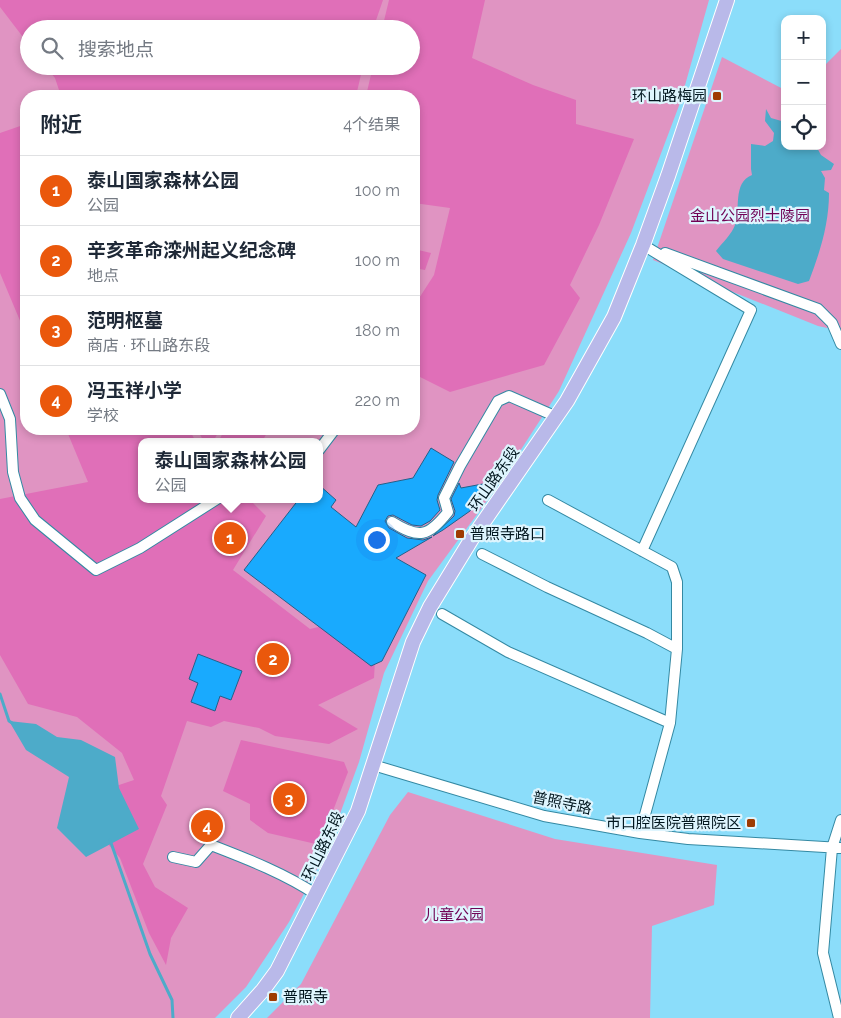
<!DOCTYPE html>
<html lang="zh">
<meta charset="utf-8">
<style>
:root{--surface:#fff;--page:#f2f2f3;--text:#1f2937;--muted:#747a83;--line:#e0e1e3;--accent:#ea580c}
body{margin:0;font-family:Raleway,"Noto Sans SC",sans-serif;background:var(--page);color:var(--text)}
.controls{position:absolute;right:15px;top:15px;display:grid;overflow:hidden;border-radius:10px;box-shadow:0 2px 8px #0003}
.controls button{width:45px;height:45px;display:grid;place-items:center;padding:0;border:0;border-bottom:1px solid var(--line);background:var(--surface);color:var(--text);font:25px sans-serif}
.you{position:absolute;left:376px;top:539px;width:18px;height:18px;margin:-12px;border:4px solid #fff;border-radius:50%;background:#1a73e8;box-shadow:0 0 0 8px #1a73e833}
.badge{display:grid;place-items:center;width:32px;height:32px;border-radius:50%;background:var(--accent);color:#fff;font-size:16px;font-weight:700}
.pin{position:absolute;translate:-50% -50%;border:2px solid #fff;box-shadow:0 1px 5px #0006}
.popup{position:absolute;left:138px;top:438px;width:185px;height:65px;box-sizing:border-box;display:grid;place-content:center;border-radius:10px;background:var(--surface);filter:drop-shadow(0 1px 4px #0005);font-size:16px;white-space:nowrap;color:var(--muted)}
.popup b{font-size:19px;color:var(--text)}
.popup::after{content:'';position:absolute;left:50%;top:100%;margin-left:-10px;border:10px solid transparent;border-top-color:var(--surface)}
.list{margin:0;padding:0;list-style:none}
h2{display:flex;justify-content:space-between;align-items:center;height:65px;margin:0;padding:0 20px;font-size:21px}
h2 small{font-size:16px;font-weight:400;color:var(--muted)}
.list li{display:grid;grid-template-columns:32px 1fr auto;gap:15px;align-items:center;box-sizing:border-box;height:70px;padding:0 20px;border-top:1px solid var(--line)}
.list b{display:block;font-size:19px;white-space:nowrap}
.list p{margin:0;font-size:16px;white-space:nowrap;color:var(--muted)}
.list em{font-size:16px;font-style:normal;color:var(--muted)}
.icon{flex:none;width:28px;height:28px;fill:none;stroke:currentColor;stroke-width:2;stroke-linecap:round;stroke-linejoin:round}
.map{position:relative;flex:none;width:841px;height:1018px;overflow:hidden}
.search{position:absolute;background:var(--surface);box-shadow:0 2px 8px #0003;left:20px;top:20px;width:400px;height:55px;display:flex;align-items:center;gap:12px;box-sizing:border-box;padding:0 18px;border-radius:28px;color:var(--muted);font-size:19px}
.panel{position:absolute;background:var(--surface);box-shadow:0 2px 8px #0003;left:20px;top:90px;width:400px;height:345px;border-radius:20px}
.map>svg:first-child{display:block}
.green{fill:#e094c2;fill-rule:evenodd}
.forest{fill:#e06fb8}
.water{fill:#4dabc9}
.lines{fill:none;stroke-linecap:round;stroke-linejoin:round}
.stream{stroke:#4dabc9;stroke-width:3}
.building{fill:#19aafe;stroke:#256089}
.minor-casing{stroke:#3489a3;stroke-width:12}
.major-casing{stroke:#fff;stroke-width:16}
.minor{stroke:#fff;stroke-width:10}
.major{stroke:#b9b9e9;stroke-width:14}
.poi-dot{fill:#9e3b02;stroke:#def5fe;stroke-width:2}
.labels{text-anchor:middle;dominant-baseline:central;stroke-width:4.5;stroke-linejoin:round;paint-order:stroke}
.poi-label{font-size:15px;fill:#00151d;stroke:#def5fe;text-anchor:end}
.park-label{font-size:15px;fill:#700355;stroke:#def5fe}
.street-label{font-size:15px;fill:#00151d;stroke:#def5fe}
</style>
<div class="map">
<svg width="841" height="1018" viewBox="0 0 841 1018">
<rect width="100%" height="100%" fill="#8bddfa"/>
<path class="green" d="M0,0H709L680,103L631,233L559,391L492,494L428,581L384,673L359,762L326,852L289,922L246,987L215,1018H0ZM29,29H411V66H29ZM26,96H414V429H26ZM141,442H319V499H141Z
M841,49V331L818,326L653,260L722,57L785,90V146H822V68Z
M408,792L555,839L717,865L714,905L652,926L650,1018H267L301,984L390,815Z"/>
<path class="forest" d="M0,0H383L373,29H29V45L0,7Z
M389,0H485L472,58L533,85L576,100V124L634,139L599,225L570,285L580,298L544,365L450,392L414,374V306L434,275L450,208L414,203V96H366L373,66H411V29H382Z
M45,66H363L356,96H61L55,78Z
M26,124V335L0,273V133Z
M414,249L431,253L425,270L414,268Z
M66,429H189L196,442H141V499H249L266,516L233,570L310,629L327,625L375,660L374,678L318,705L358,729L329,744L275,736L259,728L224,721L211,727L187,721L161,796L167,805L143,864L155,887L188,908L171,938L166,965L149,933L120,858L108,844L116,786L134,780L122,753L77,717L28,704L0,655V499L88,482Z
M197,429H220L213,442H204Z
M225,429H269L262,442H218Z
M241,740L344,762L348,772L322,839L316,844L268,833L250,820V804L223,791Z"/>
<path class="water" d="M766,109L771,118L785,122V146H816L821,155L834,164L831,170L821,171L825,178L824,190L829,193C829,224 820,252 809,281L798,284L723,259L716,251C722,243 732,234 735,225C741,210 732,183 752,175L751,169V144L765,146L773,141L774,133L765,121Z
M9,721L36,724L57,737L81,740L115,757L119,788L139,829L86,857L57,828L69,777L26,750Z"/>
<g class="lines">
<path class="stream" d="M0,694L9,721L12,723
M110,840L150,954L172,1000L173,1018"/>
</g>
<path class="building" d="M431,448L454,462L438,495L437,500L440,510L430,521L421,526L412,525L393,515L388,516L385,521L389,528L407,538L423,540L432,537L396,558L426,575L382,661L371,666L244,570L299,499H319V485L336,500L331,507L356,527L378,485L413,478Z
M459,483L461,488L488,483L470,511L443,530L433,536L454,516L455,511L451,499Z
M198,654L242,671L231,700L220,696L215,711L191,702L198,683L189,679Z
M286,792L295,795L292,805L283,802Z"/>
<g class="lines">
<g class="minor-casing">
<path id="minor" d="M665,253L818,309L832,323L841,344
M0,394L10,419L13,472L20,498L35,520L96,570L140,548L217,499
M319,450L335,429
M548,500L672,567L677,582V649L670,723L640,833
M392,522C419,539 428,537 448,512L444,498L460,466L498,401L509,396L557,417
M642,551L751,310L643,245
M482,554L547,587L647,633L677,649
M442,614L508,652L670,723
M373,765L544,816L640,833L688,839L841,848
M173,857L196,862L211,845C247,859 284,873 317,895
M839,1018L823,953L832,848L841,820"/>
</g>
<g class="major-casing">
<path id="major" d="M238,1018L263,990L277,971L358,811L413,642L430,607L471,540L567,401L614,317L643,245L668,176L727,0"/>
</g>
<use href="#minor" class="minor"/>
<use href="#major" class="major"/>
</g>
<g class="poi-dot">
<rect x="712" y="91" width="10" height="10" rx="2.5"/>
<rect x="455" y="529" width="10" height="10" rx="2.5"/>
<rect x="746" y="818" width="10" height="10" rx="2.5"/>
<rect x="268" y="992" width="10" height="10" rx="2.5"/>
</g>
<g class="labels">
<g class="poi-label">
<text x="707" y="96">环山路梅园</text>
<text x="470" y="534" text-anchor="start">普照寺路口</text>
<text x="741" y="823">市口腔医院普照院区</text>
<text x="283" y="997" text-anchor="start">普照寺</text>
</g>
<g class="park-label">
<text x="750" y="216">金山公园烈士陵园</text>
<text x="454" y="915">儿童公园</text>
</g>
<g class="street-label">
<text transform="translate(494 479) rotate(-55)">环山路东段</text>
<text transform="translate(562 803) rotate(12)">普照寺路</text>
<text transform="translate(323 846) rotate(-64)">环山路东段</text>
</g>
</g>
</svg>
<div class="controls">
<button>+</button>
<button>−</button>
<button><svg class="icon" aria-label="locate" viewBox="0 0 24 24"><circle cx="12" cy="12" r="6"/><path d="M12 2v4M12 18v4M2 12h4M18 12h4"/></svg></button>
</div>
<div class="you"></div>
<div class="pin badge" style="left:230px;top:538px">1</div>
<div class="popup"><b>泰山国家森林公园</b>公园</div>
<div class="pin badge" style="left:273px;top:659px">2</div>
<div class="pin badge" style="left:289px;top:799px">3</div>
<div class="pin badge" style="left:207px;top:826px">4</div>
<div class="search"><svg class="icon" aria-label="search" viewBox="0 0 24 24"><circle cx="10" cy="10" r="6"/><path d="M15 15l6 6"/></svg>搜索地点</div>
<section class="panel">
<h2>附近<small>4个结果</small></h2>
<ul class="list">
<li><span class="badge">1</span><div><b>泰山国家森林公园</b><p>公园</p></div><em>100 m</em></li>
<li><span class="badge">2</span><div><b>辛亥革命滦州起义纪念碑</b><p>地点</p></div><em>100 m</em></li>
<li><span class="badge">3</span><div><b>范明枢墓</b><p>商店 · 环山路东段</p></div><em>180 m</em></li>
<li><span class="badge">4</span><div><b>冯玉祥小学</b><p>学校</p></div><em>220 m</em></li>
</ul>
</section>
</div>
